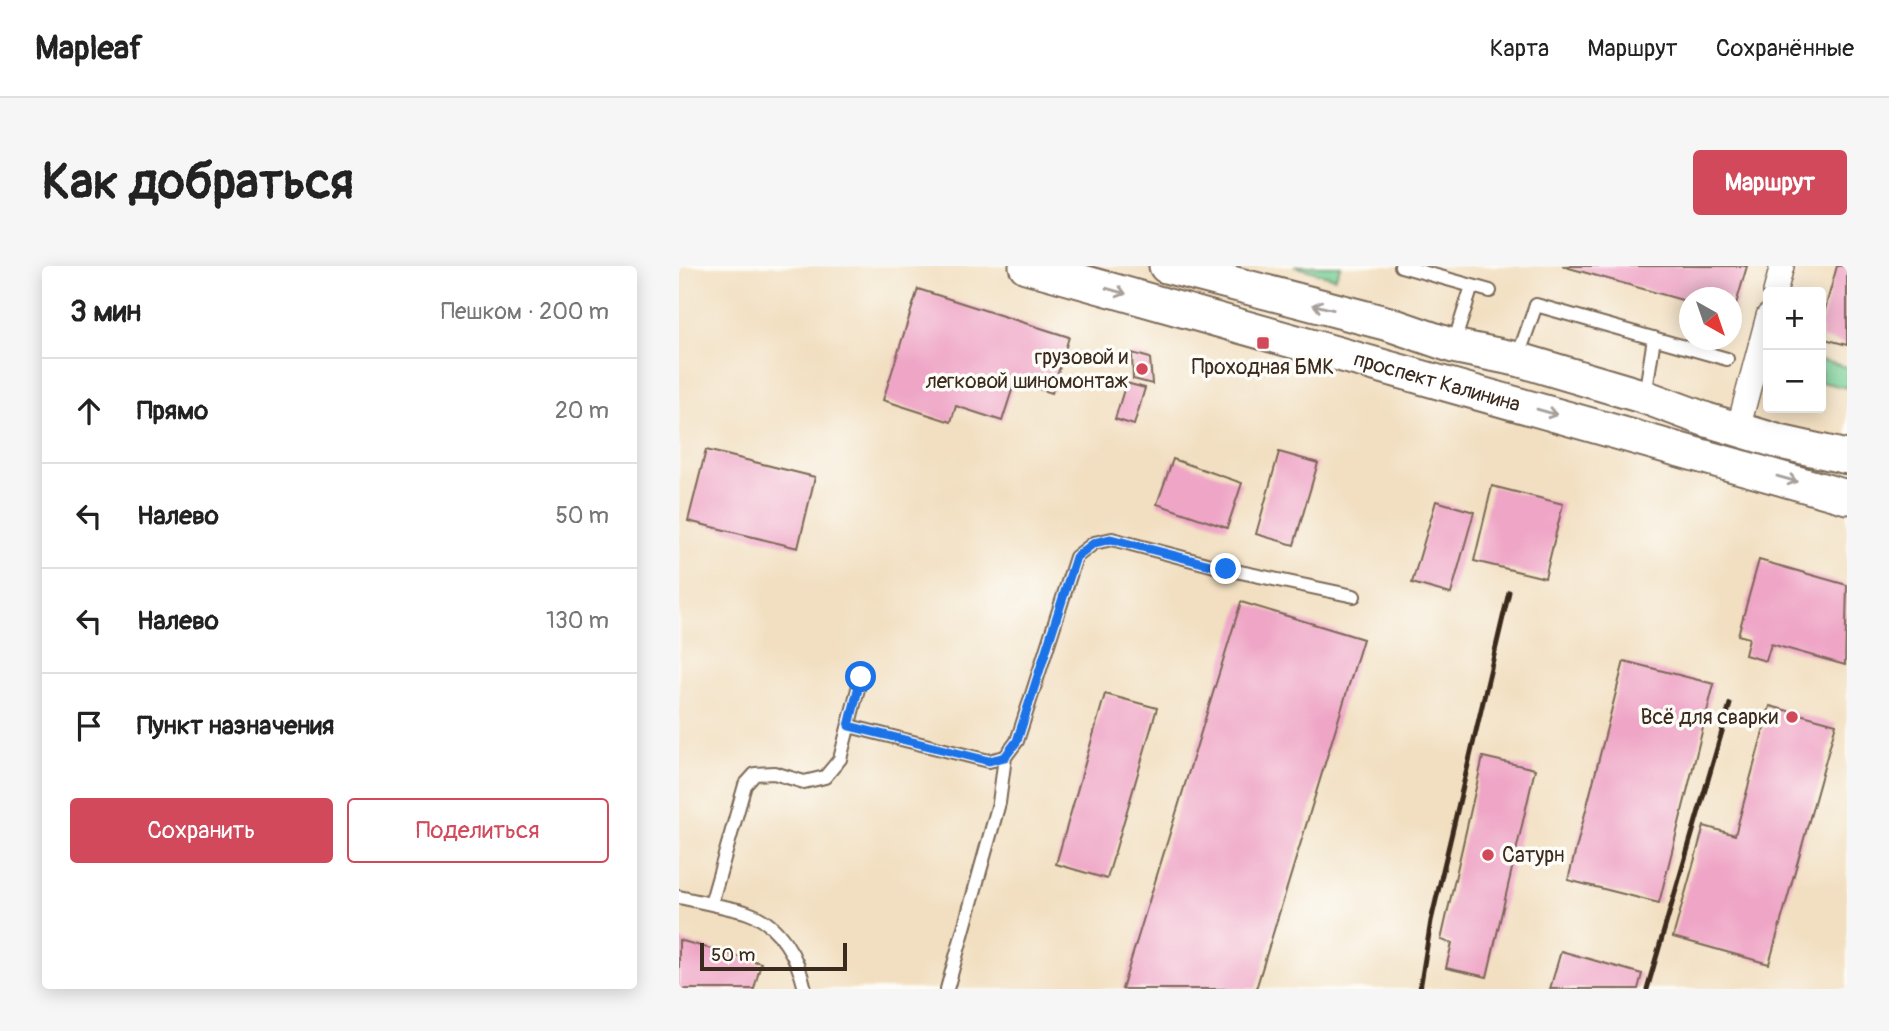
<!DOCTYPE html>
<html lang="ru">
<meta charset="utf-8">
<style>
:root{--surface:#fff;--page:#f6f6f6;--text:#222;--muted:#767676;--line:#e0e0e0;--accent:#d1495b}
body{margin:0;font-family:Pangolin,sans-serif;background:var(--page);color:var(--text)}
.controls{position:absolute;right:21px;top:21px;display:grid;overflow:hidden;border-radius:7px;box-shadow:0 4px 18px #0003}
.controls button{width:63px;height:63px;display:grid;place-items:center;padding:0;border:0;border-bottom:2px solid var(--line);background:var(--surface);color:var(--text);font:35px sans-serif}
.compass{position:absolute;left:1000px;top:21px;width:63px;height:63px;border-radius:50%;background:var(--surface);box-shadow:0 4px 18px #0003;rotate:140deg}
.scale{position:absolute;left:21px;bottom:18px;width:147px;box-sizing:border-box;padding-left:7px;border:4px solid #3b2a1e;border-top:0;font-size:19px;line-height:24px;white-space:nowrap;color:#3b2a1e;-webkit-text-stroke:5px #fdfcf7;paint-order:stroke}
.stop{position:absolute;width:21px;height:21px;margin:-16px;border:5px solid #1a73e8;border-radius:50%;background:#fff}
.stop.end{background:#1a73e8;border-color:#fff;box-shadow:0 2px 7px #0008}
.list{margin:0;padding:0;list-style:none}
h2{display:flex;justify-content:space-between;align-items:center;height:91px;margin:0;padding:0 28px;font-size:30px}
h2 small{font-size:23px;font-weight:400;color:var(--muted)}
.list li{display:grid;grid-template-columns:46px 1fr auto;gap:21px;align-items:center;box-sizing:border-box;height:105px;padding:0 28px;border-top:2px solid var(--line)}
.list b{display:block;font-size:26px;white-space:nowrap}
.list em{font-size:23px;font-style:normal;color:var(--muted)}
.actions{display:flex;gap:14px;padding:21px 28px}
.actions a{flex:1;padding:16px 0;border:2px solid var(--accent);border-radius:7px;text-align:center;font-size:24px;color:var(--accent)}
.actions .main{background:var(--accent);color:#fff}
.icon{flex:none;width:38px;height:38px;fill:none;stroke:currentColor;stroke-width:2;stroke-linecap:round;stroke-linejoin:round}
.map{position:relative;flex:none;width:1168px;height:723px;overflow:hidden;border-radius:7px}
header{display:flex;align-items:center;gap:42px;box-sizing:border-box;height:98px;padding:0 35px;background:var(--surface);border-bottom:2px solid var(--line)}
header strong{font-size:33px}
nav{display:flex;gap:38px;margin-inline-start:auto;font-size:24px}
.intro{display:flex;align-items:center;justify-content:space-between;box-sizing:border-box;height:168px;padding:0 42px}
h1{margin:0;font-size:49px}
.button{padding:18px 32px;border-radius:7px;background:var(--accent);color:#fff;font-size:24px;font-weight:700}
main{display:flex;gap:42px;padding:0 42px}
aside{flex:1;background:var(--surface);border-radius:7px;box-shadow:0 4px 18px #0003}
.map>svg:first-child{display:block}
.green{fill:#76ce94;stroke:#587c59;stroke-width:2}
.building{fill:#efa5c6}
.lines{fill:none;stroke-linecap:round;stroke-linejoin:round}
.lane-casing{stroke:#7b6957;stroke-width:16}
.street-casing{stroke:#7b6957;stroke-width:26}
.secondary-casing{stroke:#7b6957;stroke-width:37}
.lane{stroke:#fff;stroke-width:12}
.street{stroke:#fff;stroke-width:23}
.secondary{stroke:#fff;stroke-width:33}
.rail{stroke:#3b2a1e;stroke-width:5}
.oneway{stroke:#a79f9a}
.route{stroke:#1a73e8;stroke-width:9}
.poi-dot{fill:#d1495b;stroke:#fdfcf7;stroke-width:2.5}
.labels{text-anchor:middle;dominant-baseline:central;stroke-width:7;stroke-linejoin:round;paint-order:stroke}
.poi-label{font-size:21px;fill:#3b2a1e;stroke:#fdfcf7;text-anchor:end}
.street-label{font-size:21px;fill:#3b2a1e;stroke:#fdfcf7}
</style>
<header>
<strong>Mapleaf</strong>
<nav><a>Карта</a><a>Маршрут</a><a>Сохранённые</a></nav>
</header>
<div class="intro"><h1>Как добраться</h1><a class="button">Маршрут</a></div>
<main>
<aside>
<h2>3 мин<small>Пешком · 200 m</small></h2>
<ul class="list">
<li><svg class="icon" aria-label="ahead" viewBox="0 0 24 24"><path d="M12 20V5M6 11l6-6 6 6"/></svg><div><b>Прямо</b></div><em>20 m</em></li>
<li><svg class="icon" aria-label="left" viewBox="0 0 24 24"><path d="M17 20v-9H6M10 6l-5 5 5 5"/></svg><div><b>Налево</b></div><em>50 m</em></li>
<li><svg class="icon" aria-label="left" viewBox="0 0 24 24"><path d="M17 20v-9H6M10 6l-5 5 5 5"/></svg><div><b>Налево</b></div><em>130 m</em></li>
<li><svg class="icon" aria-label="arrive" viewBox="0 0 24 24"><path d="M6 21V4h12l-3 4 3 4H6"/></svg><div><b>Пункт назначения</b></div></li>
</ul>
<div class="actions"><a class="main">Сохранить</a><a>Поделиться</a></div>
</aside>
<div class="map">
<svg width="1168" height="723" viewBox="0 0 1168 723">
<rect width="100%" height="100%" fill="#fdfcf7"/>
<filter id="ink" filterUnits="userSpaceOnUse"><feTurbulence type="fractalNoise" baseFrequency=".0143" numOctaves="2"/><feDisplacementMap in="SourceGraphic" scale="14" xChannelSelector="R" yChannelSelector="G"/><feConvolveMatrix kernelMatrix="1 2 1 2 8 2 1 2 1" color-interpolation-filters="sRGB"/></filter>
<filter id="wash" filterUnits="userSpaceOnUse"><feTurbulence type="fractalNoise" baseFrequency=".00686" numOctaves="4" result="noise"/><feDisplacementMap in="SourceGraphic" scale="28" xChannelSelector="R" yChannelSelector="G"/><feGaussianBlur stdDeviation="1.57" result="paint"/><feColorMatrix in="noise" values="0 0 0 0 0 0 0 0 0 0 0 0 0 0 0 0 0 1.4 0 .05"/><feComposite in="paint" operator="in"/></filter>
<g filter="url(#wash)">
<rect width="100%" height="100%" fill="#f2dfc1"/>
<path class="green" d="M615,0H662L656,12Z
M1142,94L1168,101V122L1142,116Z"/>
<g id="blocks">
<path class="building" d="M883,0H1068L1053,52L1052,32H1010V36Z
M1158,0H1168V79L1142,72V58Z
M239,23L390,71L373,127L336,115L323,155L277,140L272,156L204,134Z
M453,87L471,92L473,118L454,113Z
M447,117L466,122L455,159L436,153Z
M27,184L136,211L119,282L9,255Z
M600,186L639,197L615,279L577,268Z
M494,193L563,217L548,262L478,238Z
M813,220L884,238L866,312L795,295Z
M757,235L795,246L772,328L733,317Z
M1080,294L1168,319L1166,399L1092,378L1087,395L1066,389L1070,372L1059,369Z
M562,336L684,373L577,723H443Z
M945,395L1035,418L980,637L889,614Z
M426,428L478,442L428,613L377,598Z
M1091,440L1157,458L1090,698L994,671L1025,560L1056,569Z
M804,491L856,503L808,711L767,702L773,677L762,674Z
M0,674L82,697L75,723H0Z
M882,685L963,708L959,723H871Z"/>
</g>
</g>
<g filter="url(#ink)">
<use href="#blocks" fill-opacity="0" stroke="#7b6957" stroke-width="2"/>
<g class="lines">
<g class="lane-casing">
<path id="lane" d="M722,0L811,25
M774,80L793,20
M838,93L857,39L1048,93
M966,130L975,72
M170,460L310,495L326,491L338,475L397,291L415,277L433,273L547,303L675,330
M0,631L32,638L66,519L76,508L95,507L125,516L146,511L161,493L182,411
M32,638C44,641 57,643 69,647C101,658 119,692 126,723
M268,723L320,537L326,491"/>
</g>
<g class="street-casing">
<path id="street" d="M1096,26L1103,0
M1059,163L1089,50"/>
</g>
<g class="secondary-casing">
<g id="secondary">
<path id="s1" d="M347,0L1168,231"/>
<path d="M487,0L710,58L774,80L838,93L966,131L1028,154L1101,176L1168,191"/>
</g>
</g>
<use href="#lane" class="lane"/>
<use href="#street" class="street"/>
<use href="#secondary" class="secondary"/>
<path class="rail" d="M741,723L752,655L830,326
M968,723L1051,438"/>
</g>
<defs><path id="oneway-shaft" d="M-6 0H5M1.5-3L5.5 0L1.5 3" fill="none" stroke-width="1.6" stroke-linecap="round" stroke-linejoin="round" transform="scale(1.75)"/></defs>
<g class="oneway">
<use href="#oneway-shaft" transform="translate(437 25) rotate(16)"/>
<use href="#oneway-shaft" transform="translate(644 41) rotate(-166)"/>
<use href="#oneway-shaft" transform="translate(868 146) rotate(16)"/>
<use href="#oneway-shaft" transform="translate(1108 213) rotate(16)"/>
</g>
</g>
<g class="lines" filter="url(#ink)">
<path class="route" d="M182,411L170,460L310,495L326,491L338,475L397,291L415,277L432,273L547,303"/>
</g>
<g class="poi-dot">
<rect x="577" y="70" width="14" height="14" rx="3.5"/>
<circle cx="463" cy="103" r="7"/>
<circle cx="1113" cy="451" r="7"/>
<circle cx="809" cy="589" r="7"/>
</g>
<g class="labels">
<g class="poi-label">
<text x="449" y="91">грузовой и<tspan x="449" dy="24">легковой шиномонтаж</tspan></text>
<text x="584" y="101" text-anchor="middle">Проходная БМК</text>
<text x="1099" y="451">Всё для сварки</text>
<text x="823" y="589" text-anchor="start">Сатурн</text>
</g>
<g class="street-label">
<text stroke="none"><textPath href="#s1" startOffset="427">проспект Калинина</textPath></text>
</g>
</g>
</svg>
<div class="controls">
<button>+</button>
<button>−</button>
</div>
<svg class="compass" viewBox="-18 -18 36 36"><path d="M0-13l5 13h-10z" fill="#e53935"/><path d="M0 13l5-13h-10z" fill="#767676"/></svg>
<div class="scale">50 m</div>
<div class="stop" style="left:182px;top:411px"></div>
<div class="stop end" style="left:547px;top:303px"></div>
</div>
</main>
